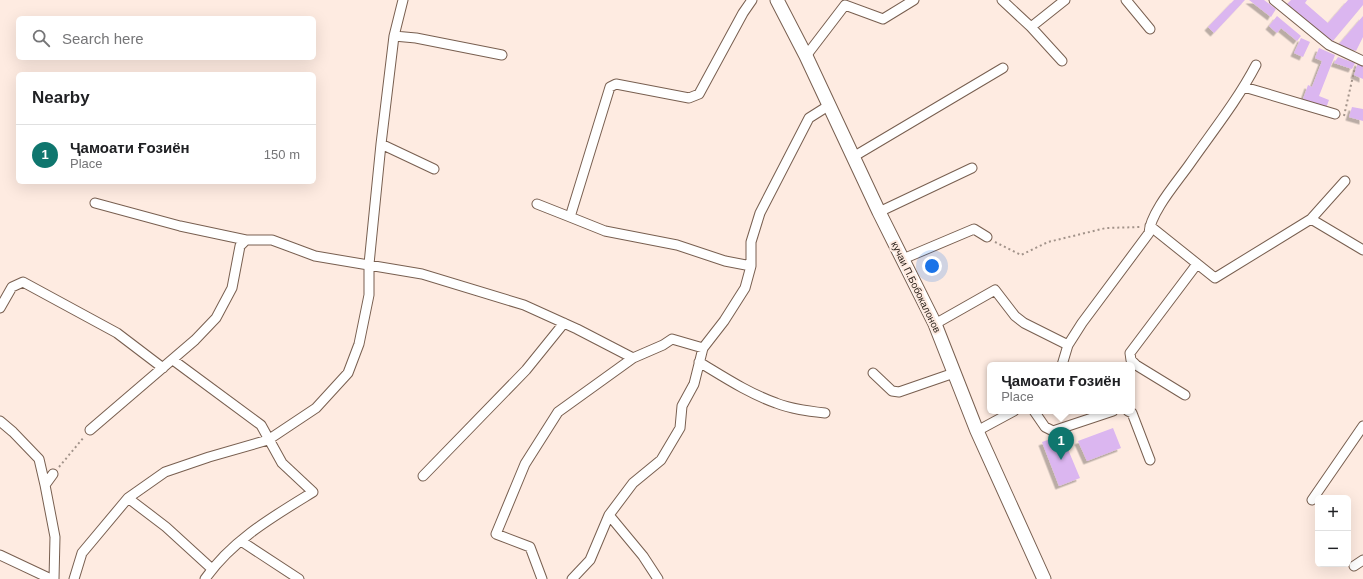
<!DOCTYPE html>
<meta charset="utf-8">
<style>
:root{--surface:#fff;--page:#f2f2f2;--text:#202124;--muted:#757577;--line:#e0e0e0;--accent:#0f766e}
body{margin:0;font-family:Helvetica,sans-serif;background:var(--page);color:var(--text)}
.controls{position:absolute;right:12px;bottom:12px;display:grid;overflow:hidden;border-radius:6px;box-shadow:0 4px 16px #0002}
.controls button{width:36px;height:36px;display:grid;place-items:center;padding:0;border:0;border-bottom:1px solid var(--line);background:var(--surface);color:var(--text);font:20px sans-serif}
.you{position:absolute;left:932px;top:266px;width:14px;height:14px;margin:-10px;border:3px solid #fff;border-radius:50%;background:#1a73e8;box-shadow:0 0 0 6px #1a73e833}
.badge{display:grid;place-items:center;width:26px;height:26px;border-radius:50%;background:var(--accent);color:#fff;font-size:13px;font-weight:700}
.pin{position:absolute;translate:-50% -33px;filter:drop-shadow(0 1px 2px #0008)}
.pin::after{content:'';position:absolute;top:21px;width:14px;height:12px;background:inherit;clip-path:polygon(0 0,100% 0,50% 100%)}
.popup{position:absolute;left:987px;top:362px;width:148px;height:52px;box-sizing:border-box;display:grid;place-content:center;border-radius:6px;background:var(--surface);filter:drop-shadow(0 1px 3px #0005);font-size:13px;white-space:nowrap;color:var(--muted)}
.popup b{font-size:15px;color:var(--text)}
.popup::after{content:'';position:absolute;left:50%;top:100%;margin-left:-8px;border:8px solid transparent;border-top-color:var(--surface)}
.list{margin:0;padding:0;list-style:none}
h2{display:flex;justify-content:space-between;align-items:center;height:52px;margin:0;padding:0 16px;font-size:17px}
h2 small{font-size:13px;font-weight:400;color:var(--muted)}
.list li{display:grid;grid-template-columns:26px 1fr auto;gap:12px;align-items:center;box-sizing:border-box;height:60px;padding:0 16px;border-top:1px solid var(--line)}
.list b{display:block;font-size:15px;white-space:nowrap}
.list p{margin:0;font-size:13px;white-space:nowrap;color:var(--muted)}
.list em{font-size:13px;font-style:normal;color:var(--muted)}
.icon{flex:none;width:22px;height:22px;fill:none;stroke:currentColor;stroke-width:2;stroke-linecap:round;stroke-linejoin:round}
.map{position:relative;flex:none;width:1363px;height:579px;overflow:hidden}
.search{position:absolute;background:var(--surface);box-shadow:0 4px 16px #0002;left:16px;top:16px;width:300px;height:44px;display:flex;align-items:center;gap:10px;box-sizing:border-box;padding:0 14px;border-radius:6px;color:var(--muted);font-size:15px}
.panel{position:absolute;background:var(--surface);box-shadow:0 4px 16px #0002;left:16px;top:72px;width:300px;height:112px;border-radius:6px}
.map>svg:first-child{display:block}
.building{fill:#dbb6f0;filter:url(#shadow)}
.lines{fill:none;stroke-linecap:round;stroke-linejoin:round}
.street-casing{stroke:#785f50;stroke-width:11}
.secondary-casing{stroke:#785f50;stroke-width:15}
.path{stroke:#a2938a;stroke-width:2;stroke-dasharray:2 3;stroke-linecap:butt}
.street{stroke:#fff;stroke-width:9}
.secondary{stroke:#fff;stroke-width:13}
.labels{text-anchor:middle;dominant-baseline:central;stroke-width:4;stroke-linejoin:round;paint-order:stroke}
.street-label{font-size:10px;fill:#2d231c;stroke:#feebe1}
</style>
<div class="map">
<svg width="1363" height="579" viewBox="0 0 1363 579">
<defs>
<filter id="shadow"><feDropShadow dx="-3.5" dy="3.5" stdDeviation="0" flood-color="#0004"/></filter>
</defs>
<rect width="100%" height="100%" fill="#feebe1"/>
<path class="building" d="M1234,0H1245L1214,33L1208,27Z
M1249,0H1264L1276,9L1271,17Z
M1291,0H1307L1305,3L1328,23L1348,0H1363V5L1332,42L1287,4Z
M1277,16L1301,36L1297,41L1281,28L1277,33L1269,26Z
M1363,16V37L1356,51L1339,44Z
M1301,38L1310,42L1303,57L1294,53Z
M1319,48L1335,55L1319,96L1329,100L1325,111L1302,102L1308,85L1312,87L1322,61L1315,58Z
M1338,57L1355,63L1352,69L1334,63Z
M1358,62L1363,64V79L1354,75Z
M1352,107L1363,109V121L1349,117Z
M1113,428L1121,448L1087,461L1078,441Z
M1062,435L1080,478L1059,486L1042,442Z"/>
<g class="lines">
<g class="street-casing">
<path id="street" d="M1002,0L1031,27L1062,61
M1126,0L1150,29
M1274,0L1329,45L1363,61
M1031,27L1065,0
M394,36L416,38L502,55
M806,56L845,5L883,19L914,0
M1244,87L1335,114
M381,144L434,169
M853,157L1003,68
M95,203L180,226L246,240
M537,204L570,217
M879,212L972,168
M1311,219L1345,181
M1150,226L1215,278L1311,219L1363,250
M903,259L974,229L987,237
M751,266L725,261L677,245L605,231L570,217L610,87L616,84L689,98L699,94L743,13L752,0
M0,308L12,287L23,282L117,333L163,368
M935,324L995,290L1015,316L1024,323L1068,345
M633,358L663,345L672,339L703,348
M173,360L261,425L282,463L313,492C274,516 232,540 205,579
M699,362C724,377 748,393 776,403C791,409 808,411 825,413
M1062,365L1068,345L1082,323L1149,233C1150,213 1177,182 1189,165C1212,132 1237,101 1256,65
M873,373L892,391L899,392L954,373
M1185,395L1136,365L1131,360L1130,353L1197,264
M1034,411L1045,427L1053,431L1113,411
M1128,411L1132,413L1150,460
M0,421L13,432L39,459L45,485
M90,430L195,340L216,318L232,288L240,246L246,240H272L315,256L422,274L524,305L577,329L633,358L558,412L525,464L496,534L530,547L542,579
M977,431L1014,411
M53,474L45,485L55,537L54,579
M423,476L526,370L564,323
M128,498L166,527L212,569
M1312,500L1363,426
M609,515L643,556L658,579
M241,541L299,579
M0,555L51,579
M1354,566L1363,560
M74,579L82,553L128,498L165,472L209,457L268,440L316,408L348,373L359,344L369,295V264L381,144L394,36L403,0
M572,579L590,560L609,515L633,483L661,460L680,428L682,406L694,384L703,348L724,321L745,288L751,266V242L760,213L809,118L828,106"/>
</g>
<g class="secondary-casing">
<path id="secondary" d="M777,0L806,56L879,212L935,324L977,431L1044,579"/>
</g>
<path class="path" d="M1344,116L1355,67
M995,242L1021,255L1048,242L1106,228L1141,227
M59,467L84,437"/>
<use href="#street" class="street"/>
<use href="#secondary" class="secondary"/>
</g>
<g class="labels">
<g class="street-label">
<text transform="translate(916 287) rotate(64)">кучаи П.Бобокалонов</text>
</g>
</g>
</svg>
<div class="controls">
<button>+</button>
<button>−</button>
</div>
<div class="you"></div>
<div class="pin badge" style="left:1061px;top:460px">1</div>
<div class="popup"><b>Ҷамоати Ғозиён</b>Place</div>
<div class="search"><svg class="icon" aria-label="search" viewBox="0 0 24 24"><circle cx="10" cy="10" r="6"/><path d="M15 15l6 6"/></svg>Search here</div>
<section class="panel">
<h2>Nearby<small></small></h2>
<ul class="list">
<li><span class="badge">1</span><div><b>Ҷамоати Ғозиён</b><p>Place</p></div><em>150 m</em></li>
</ul>
</section>
</div>
